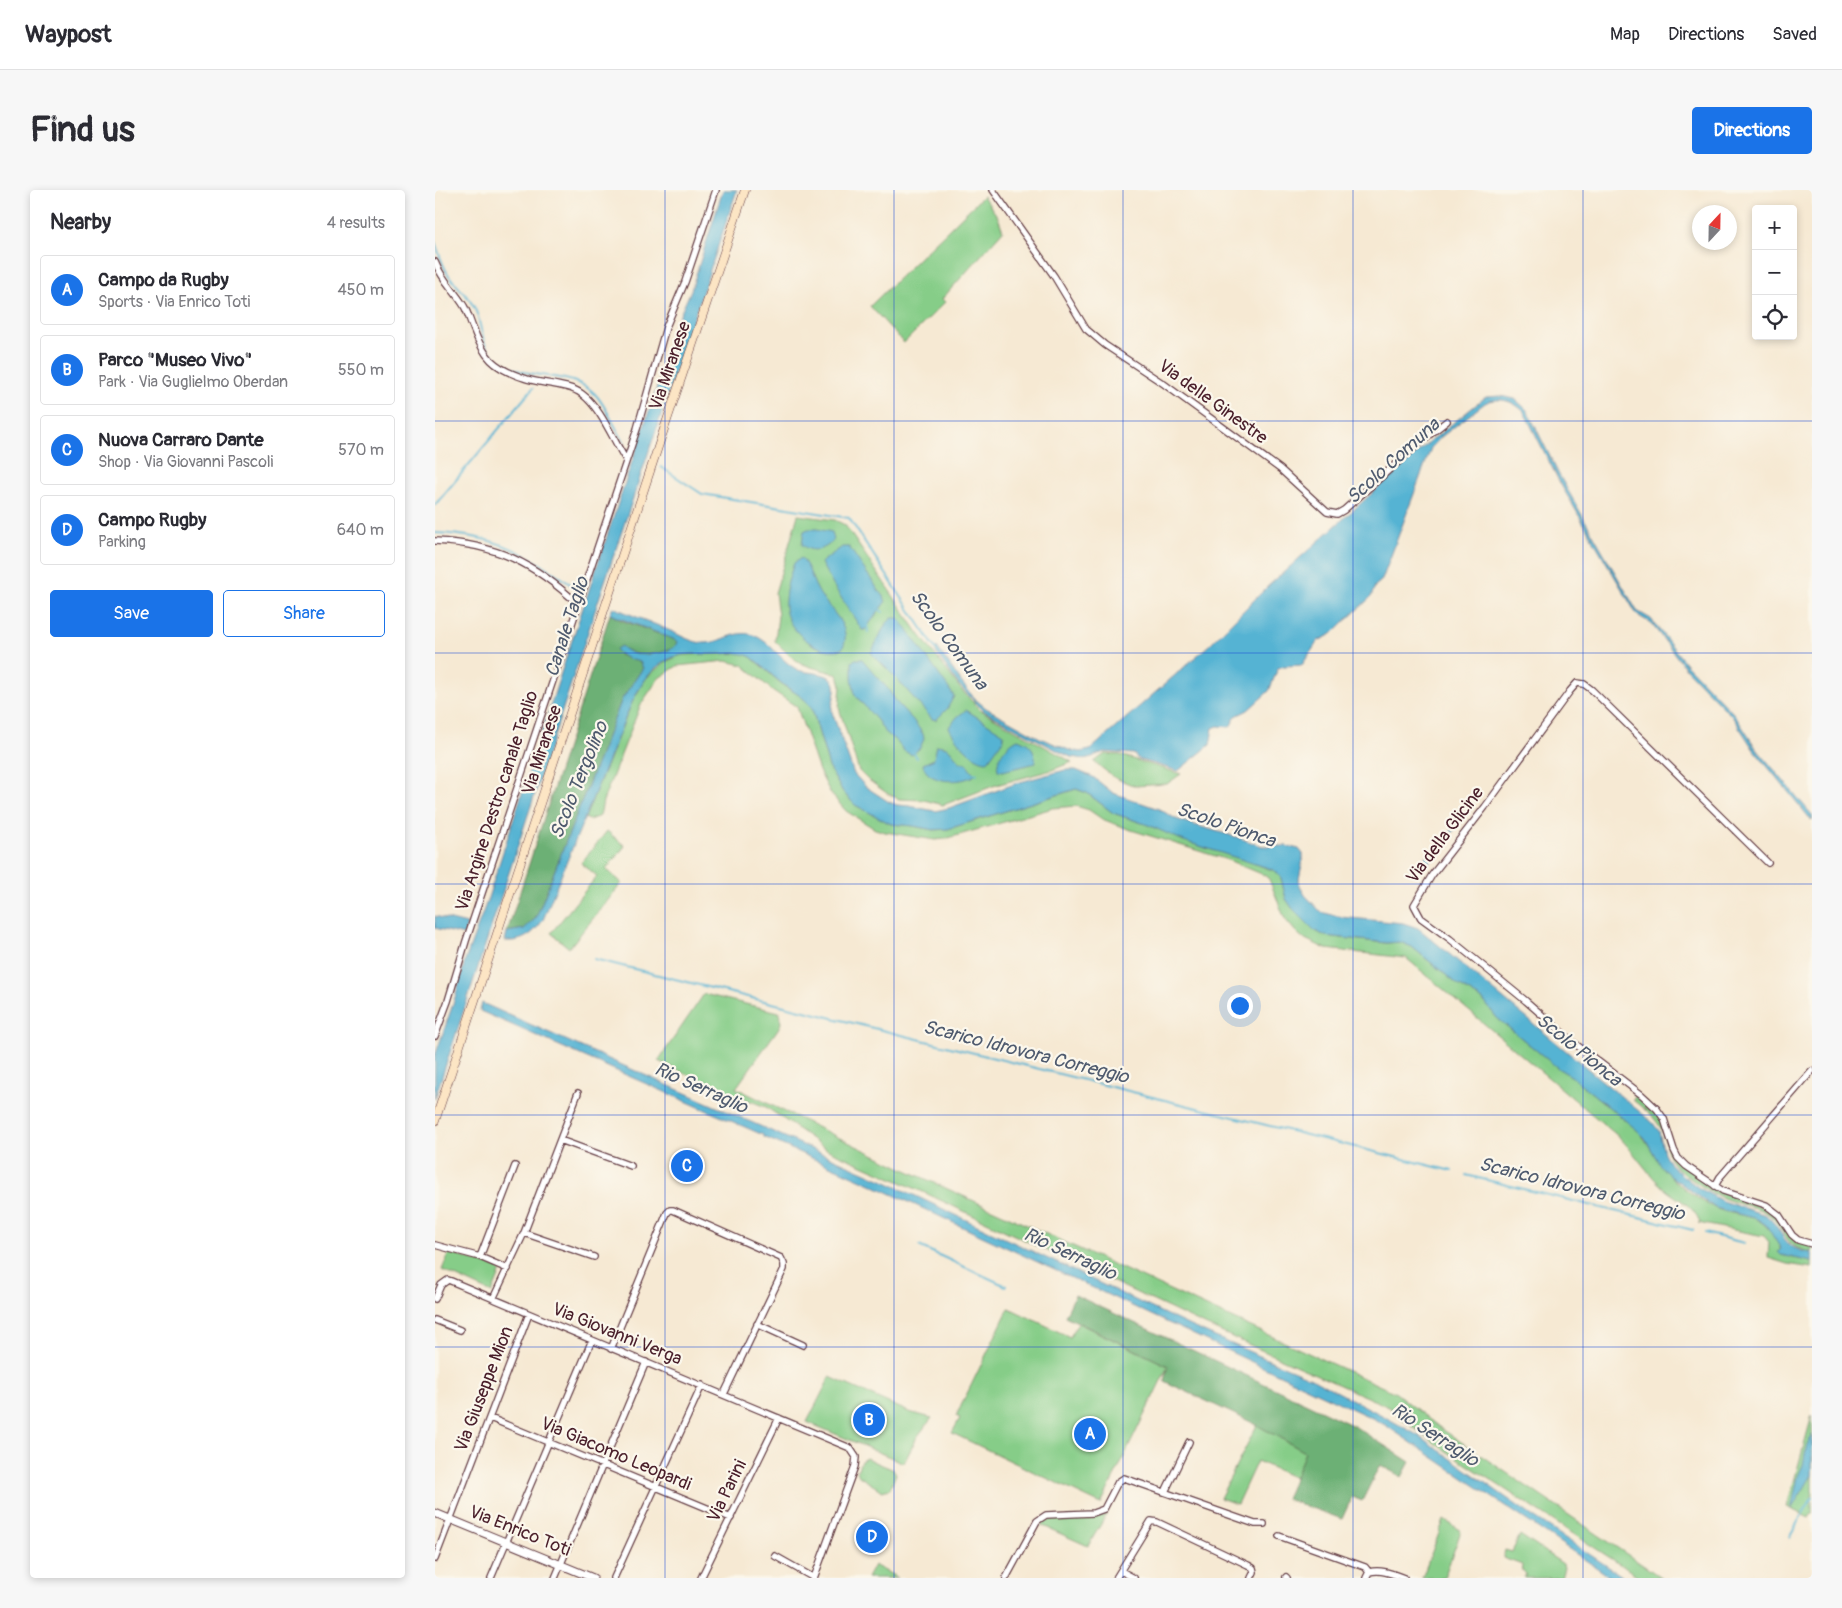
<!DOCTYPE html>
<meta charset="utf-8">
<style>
:root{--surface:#fff;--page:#f7f7f7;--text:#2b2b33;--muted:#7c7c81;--line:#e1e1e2;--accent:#1a73e8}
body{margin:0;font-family:Pangolin,sans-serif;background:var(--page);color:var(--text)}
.controls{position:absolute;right:15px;top:15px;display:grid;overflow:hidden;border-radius:5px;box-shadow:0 2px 8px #0003}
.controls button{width:45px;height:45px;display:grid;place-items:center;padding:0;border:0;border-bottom:1px solid var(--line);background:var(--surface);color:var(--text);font:25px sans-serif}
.compass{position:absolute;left:1257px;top:15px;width:45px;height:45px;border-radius:50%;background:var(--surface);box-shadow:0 2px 8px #0003;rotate:22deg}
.you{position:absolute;left:804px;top:815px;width:18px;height:18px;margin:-12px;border:4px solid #fff;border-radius:50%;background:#1a73e8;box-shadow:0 0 0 8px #1a73e833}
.badge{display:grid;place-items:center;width:32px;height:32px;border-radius:50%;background:var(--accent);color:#fff;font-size:16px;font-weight:700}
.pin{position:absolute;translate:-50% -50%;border:2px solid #fff;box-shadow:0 1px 5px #0006}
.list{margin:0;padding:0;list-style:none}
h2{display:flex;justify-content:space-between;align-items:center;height:65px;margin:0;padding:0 20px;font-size:21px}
h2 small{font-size:16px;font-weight:400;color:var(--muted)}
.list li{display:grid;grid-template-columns:32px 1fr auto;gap:15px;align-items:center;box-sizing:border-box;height:70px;margin:0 10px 10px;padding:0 10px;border:1px solid var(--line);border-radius:5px}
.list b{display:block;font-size:19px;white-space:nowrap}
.list p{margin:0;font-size:16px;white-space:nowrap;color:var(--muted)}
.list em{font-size:16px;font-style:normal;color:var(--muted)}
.actions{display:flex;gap:10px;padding:15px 20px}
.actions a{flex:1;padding:11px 0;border:1px solid var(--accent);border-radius:5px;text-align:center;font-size:18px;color:var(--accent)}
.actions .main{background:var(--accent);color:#fff}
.icon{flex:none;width:28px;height:28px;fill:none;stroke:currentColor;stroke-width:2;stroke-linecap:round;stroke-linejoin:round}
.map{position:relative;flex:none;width:1377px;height:1388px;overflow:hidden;border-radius:5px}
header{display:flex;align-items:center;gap:30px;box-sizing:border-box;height:70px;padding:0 25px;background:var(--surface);border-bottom:1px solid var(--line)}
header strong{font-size:24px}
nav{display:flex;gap:28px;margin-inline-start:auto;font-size:18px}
.intro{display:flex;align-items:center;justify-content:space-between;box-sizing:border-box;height:120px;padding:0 30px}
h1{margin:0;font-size:35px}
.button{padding:12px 22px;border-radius:5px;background:var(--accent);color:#fff;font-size:18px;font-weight:700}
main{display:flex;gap:30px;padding:0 30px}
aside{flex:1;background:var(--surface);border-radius:5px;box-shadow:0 2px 8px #0003}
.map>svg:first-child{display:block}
.green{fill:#86cd88;stroke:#68765a}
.forest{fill:#6cb074;stroke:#5b6850}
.water{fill:#55b3d3;stroke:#50697f}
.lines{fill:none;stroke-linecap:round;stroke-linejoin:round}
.stream{stroke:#55b3d3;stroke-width:2}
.minor-casing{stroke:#643d44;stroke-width:8}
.tertiary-casing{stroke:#643d44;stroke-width:9}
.secondary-casing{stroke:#643d44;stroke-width:9}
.minor{stroke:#fff;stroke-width:5.5}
.tertiary{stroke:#fff;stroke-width:7}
.secondary{stroke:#fce5c4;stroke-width:8}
.grid{fill:none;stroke:#1d4ed8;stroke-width:1;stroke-opacity:0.55}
.labels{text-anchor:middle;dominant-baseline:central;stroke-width:4.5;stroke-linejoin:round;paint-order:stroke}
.street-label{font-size:18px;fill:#4a1f2b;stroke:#fbf7ec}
.water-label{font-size:19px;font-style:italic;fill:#4e5a6e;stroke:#fbf7ec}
</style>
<header>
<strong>Waypost</strong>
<nav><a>Map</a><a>Directions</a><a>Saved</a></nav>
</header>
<div class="intro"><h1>Find us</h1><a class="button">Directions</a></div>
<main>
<aside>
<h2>Nearby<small>4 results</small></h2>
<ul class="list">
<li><span class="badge">A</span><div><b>Campo da Rugby</b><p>Sports · Via Enrico Toti</p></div><em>450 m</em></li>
<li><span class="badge">B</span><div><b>Parco &quot;Museo Vivo&quot;</b><p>Park · Via Guglielmo Oberdan</p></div><em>550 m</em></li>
<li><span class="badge">C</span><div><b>Nuova Carraro Dante</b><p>Shop · Via Giovanni Pascoli</p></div><em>570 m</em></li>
<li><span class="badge">D</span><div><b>Campo Rugby</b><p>Parking</p></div><em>640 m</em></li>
</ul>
<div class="actions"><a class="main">Save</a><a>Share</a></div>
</aside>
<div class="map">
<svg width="1377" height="1388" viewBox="0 0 1377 1388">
<rect width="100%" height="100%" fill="#fbf7ec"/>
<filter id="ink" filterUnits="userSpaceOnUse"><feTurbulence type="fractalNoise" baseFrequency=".02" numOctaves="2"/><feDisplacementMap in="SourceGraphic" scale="10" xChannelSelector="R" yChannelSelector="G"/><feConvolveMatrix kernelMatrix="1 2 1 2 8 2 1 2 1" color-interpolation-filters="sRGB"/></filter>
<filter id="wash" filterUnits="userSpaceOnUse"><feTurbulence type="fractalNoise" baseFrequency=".0096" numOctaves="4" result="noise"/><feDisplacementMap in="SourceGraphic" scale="20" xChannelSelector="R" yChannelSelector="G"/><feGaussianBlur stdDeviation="1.12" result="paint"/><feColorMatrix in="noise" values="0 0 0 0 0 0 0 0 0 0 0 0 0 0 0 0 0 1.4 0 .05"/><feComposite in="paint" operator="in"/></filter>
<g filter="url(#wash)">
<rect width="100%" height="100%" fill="#f6e9d3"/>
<path class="green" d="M548,6L563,27L568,41L507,109L510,112L469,153L435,116Z
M363,325L400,330L410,335L482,441L525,498L545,520L637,572L617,580L561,595L508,615L489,610L464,609L453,604L432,589L424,581L404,518L406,495L403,485C391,480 379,479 368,474C357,469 348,459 340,451L343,426L340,403Z
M300,463L310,464L316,467L349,496L369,508L373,513L377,519L395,580L408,602L420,615L456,634L478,636L498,640L513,639L641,599L652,603L678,623L713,635L770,658L793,664L840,681L846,688L851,709L858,719L879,740L890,746L951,753L965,752L977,757L1022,794L1048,810L1062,828L1124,879L1136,886L1202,940C1215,953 1221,971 1233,984C1243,995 1267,1012 1280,1018C1305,1029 1324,1020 1339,1047C1343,1053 1346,1058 1346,1065L1377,1072V1078L1352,1074L1333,1068L1334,1052L1329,1046L1263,1033L1265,1032C1258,1015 1245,1011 1231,1000C1213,985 1201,964 1184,947L971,768L891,759L868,748L861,742L850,729L834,689L829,685L793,670L693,639L667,629L654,620L641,616L618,618L510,649L500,650L450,642L440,639L411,621L396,604L384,581L362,517L337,500L308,475L291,471L242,476L224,488L206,514L168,611L165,626L154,630L150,628L198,510L212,487L230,472L246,465Z
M670,564L685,565L746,584L732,594L700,596L680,588L659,572Z
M172,641L190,656L171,679L187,693L134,758L116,743L162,686L146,673Z
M269,804L344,822L346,833L343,839L301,898L471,980L961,1203L1004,1237L1227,1388H1206L1005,1257L972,1233L954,1217L761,1131L486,1001L393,960L331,917L284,899L223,871Z
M1202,904L1226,928L1238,963L1282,1000L1333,1019L1343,1027L1360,1052L1377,1055V1062C1344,1058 1352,1034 1330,1022C1318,1016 1305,1014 1293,1010C1280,1006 1248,985 1239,975C1232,966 1232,954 1228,943C1223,929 1209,919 1198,910Z
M14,1063L63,1078L66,1081L57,1103L7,1080Z
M574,1118L635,1147L643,1133L733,1176L666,1314L517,1243L525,1228L521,1226Z
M395,1187L474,1222L497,1228L482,1247L469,1273L372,1232Z
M1377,1225V1323L1374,1328L1352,1317Z
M822,1235L870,1262L860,1288L822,1271L802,1314L785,1308Z
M431,1268L459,1280L461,1284L455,1299L447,1301L424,1286L422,1281L426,1271Z
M672,1324L653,1356L606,1335C615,1322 656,1332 672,1324Z
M1009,1330L1026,1341L1009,1388H987Z
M1085,1345L1128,1374L1129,1378L1126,1388H1089L1091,1384L1088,1381L1087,1375L1068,1368L1070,1360L1077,1362Z
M439,1375L463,1388H432Z"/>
<path class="forest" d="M175,424L186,430L238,449L243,452C240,463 211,466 201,464C197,463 193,461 189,459L184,465L205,472L208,478L187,509L101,728L89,739L72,742Z
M640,1105L919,1236L975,1272L967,1287L945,1275L927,1311L917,1307L907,1329L851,1309L870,1262L820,1234L729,1191L733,1176L630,1126Z"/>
<path class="water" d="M288,0H302L160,421L0,908V866L19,811L30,771L52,711L126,483L205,248L234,161L240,136L256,100Z
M1065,206L1080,209L1092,220L1124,285L1202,421L1216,429L1251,474L1299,524L1321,558L1377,625V631L1319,560L1297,526L1252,480L1216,433L1202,425L1125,293L1089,222C1079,211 1064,206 1050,213L1006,247L996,258L947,390L940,396L936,407L908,433L897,444L883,451L867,475L849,476L843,478L834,501L813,520L801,526L795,537L783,536L778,538L775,555L743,581L703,569L699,564L669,562L657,567L649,569L636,567L625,562L549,521L524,495L500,461L502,457L527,493L540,509L551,518L605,548L634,560L646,562L655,560L773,456L831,398L992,254L1047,210L1051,207Z
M373,339H382L397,342L399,349C391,360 378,364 367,355L369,341Z
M407,357H414L451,411L430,440H427L398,395L386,373C389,369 401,362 407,357Z
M366,368C375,377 376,388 382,399C391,418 420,436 407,459C384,467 352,440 350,418C349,402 354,388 359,373Z
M178,417C198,426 218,433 238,442C248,447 259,453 270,453C287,453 301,439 318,445C336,451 346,472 363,480C373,484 393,481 399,492C403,500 396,513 397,522L419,584L431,597L454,612L462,615L474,616L500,621L514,618L585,592L630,580H641L658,587L678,603L724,619L741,629L756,634L798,646L827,656H851L864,659L868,664V669L864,689L865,696L870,705L886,722L905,727L968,733L983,738L1217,932L1224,941L1229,963L1235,974L1247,985L1264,998L1287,1011L1331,1025C1351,1042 1345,1059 1377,1063V1072L1346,1065L1343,1062L1346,1059L1331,1035L1322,1029L1280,1018L1234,985L1225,975L1210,948L1202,940L1136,886L1124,879L1062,828L1048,810L1022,794L977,757L965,752L952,753L890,746L879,740L858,719L851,709L846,688L840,681L833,678L749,651L713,635L678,623L652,603L641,599L513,639L498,640L478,636L456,634L420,615L408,602L395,580L377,519C370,507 360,503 350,496C338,487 328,476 316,467C305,461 294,464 282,464C270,465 259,463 247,465C215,471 201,502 190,529L108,730C98,745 87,752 70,751L72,742L89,739L101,728L187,509L208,478L205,472L193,469L182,462L181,459L186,456C190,460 195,463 200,464C210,466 240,463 243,452L238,449L179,426L175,424Z
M457,428H464L519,506L512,519L501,530L497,529L462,489L436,463L450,435Z
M420,469H427L453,499L463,514L478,530L488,544L489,549L485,558L477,565L469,561L462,552L449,541L442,530L420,505L417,489V472Z
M531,520L569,544L568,550L553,571C539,572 519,549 514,537L522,527Z
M583,549C598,555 598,558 601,573L568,581L563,580C560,569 573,553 583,549Z
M502,555L512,557L525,572L531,573L540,585C526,594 491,594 488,574L499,569Z
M1038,613L1039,615L991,676L987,680L982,678V675L1012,646Z
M0,726L32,734L29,745L0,738Z
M47,813L447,990L757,1137L876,1188L943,1223L984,1246L1100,1328L1190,1388H1177L950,1235L937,1228L431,992L329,947L328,945L45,821Z
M1377,1244V1285L1356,1320L1363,1286L1368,1275L1371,1258Z"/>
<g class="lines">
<path class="stream" d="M0,52C4,63 7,75 13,84C22,98 37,108 42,124C47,139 47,158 61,169C89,192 136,179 160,204C173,218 179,238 190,253
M226,277L267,304L414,328L502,461
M0,315L98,198
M0,343C60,345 91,362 138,396
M444,419L448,422
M432,436L433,442
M478,561L482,568
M537,583L542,584
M159,769L1017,981
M1031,985L1258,1040
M1270,1043L1309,1053
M484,1056L571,1096
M1354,1347L1377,1308"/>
</g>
</g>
<g filter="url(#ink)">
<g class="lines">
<g class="minor-casing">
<path id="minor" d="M558,0L619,86L651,139L670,155L729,194L845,279L892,322L902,324L909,320L989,249L1012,231
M0,72C7,90 19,100 29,116C33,123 35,131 38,138C49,167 58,178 89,188C105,194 134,194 147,204C166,218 178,250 191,270
M0,351C61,354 99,373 143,414
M1333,673L1157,500L1149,494L1142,493L1135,501L1050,617L997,685L979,715L986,728L1015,749L1091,811L1139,853L1207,905L1222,919L1229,929L1239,960L1243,968L1251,976L1288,1001L1331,1015L1344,1025L1357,1045L1363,1050L1377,1054
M0,846L13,811L31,751L202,239L231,137L250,92L281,0
M125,950L196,976
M1280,996L1285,987L1377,881
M89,1043L159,1067
M0,1055L45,1067L73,1079
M45,1067L80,976
M0,1109L6,1095L13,1090L16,1091L415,1258L421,1267L420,1276L379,1388
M58,1109L89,1043L143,903
M0,1130L25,1140
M322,1134L368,1155
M176,1159L232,1023L235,1020H238L346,1068L349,1074V1079L289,1204
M55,1228L296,1328
M730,1302L754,1252
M844,1346L930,1377L934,1382
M340,1366L379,1388
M0,1369L94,1124
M686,1381L699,1388
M851,1387L852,1388
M56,1388L157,1150
M120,1388L211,1172
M179,1388L267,1195
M266,1388L344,1228
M571,1388L602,1331L611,1325L658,1323L669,1319L683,1292L689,1288L820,1334H829
M681,1388L716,1331L722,1332L813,1375L818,1378L819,1382L816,1388
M931,1388L934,1382C947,1379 958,1384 969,1388"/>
</g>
<g class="tertiary-casing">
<path id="tertiary" d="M0,1323L158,1388"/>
</g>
<g class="secondary-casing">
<path id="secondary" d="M0,931L225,251L310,0"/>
</g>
<use href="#minor" class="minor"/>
<use href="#tertiary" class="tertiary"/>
<use href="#secondary" class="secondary"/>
</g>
</g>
<path class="grid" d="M230,0V1388M459,0V1388M688,0V1388M918,0V1388M1148,0V1388M0,231H1377M0,463H1377M0,694H1377M0,925H1377M0,1157H1377"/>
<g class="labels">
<g class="street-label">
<text transform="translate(235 176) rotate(-71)">Via Miranese</text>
<text transform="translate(778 212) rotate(36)">Via delle Ginestre</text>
<text transform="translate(107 560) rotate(-72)">Via Miranese</text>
<text transform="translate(62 611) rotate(-72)">Via Argine Destro canale Taglio</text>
<text transform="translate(1010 645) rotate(-53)">Via della Glicine</text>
<text transform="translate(182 1144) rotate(22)">Via Giovanni Verga</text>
<text transform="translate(49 1199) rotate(-69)">Via Giuseppe Mion</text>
<text transform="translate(181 1264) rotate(23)">Via Giacomo Leopardi</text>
<text transform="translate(292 1301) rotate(-64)">Via Parini</text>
<text transform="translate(85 1341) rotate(22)">Via Enrico Toti</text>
</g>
<g class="water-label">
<text transform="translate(958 271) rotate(-42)">Scolo Comuna</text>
<text transform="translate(132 437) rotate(-72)">Canale Taglio</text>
<text transform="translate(514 450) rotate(54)">Scolo Comuna</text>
<text transform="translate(144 590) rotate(-68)">Scolo Tergolino</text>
<text transform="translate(791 635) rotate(19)">Scolo Pionca</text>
<text transform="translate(1144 860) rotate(39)">Scolo Pionca</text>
<text transform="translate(591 862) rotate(14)">Scarico Idrovora Correggio</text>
<text transform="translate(266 898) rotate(24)">Rio Serraglio</text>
<text transform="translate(1147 999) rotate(14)">Scarico Idrovora Correggio</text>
<text transform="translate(635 1064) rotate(25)">Rio Serraglio</text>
<text transform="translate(1000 1245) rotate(33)">Rio Serraglio</text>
</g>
</g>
</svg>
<div class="controls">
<button>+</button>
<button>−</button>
<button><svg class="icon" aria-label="locate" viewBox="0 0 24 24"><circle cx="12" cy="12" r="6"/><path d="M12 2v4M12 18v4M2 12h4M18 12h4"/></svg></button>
</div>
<svg class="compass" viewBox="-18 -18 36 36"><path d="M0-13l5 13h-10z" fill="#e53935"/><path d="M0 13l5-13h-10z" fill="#7c7c81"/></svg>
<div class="you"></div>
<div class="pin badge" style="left:655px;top:1244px">A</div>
<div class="pin badge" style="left:434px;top:1230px">B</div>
<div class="pin badge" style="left:252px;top:976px">C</div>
<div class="pin badge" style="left:437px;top:1347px">D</div>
</div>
</main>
